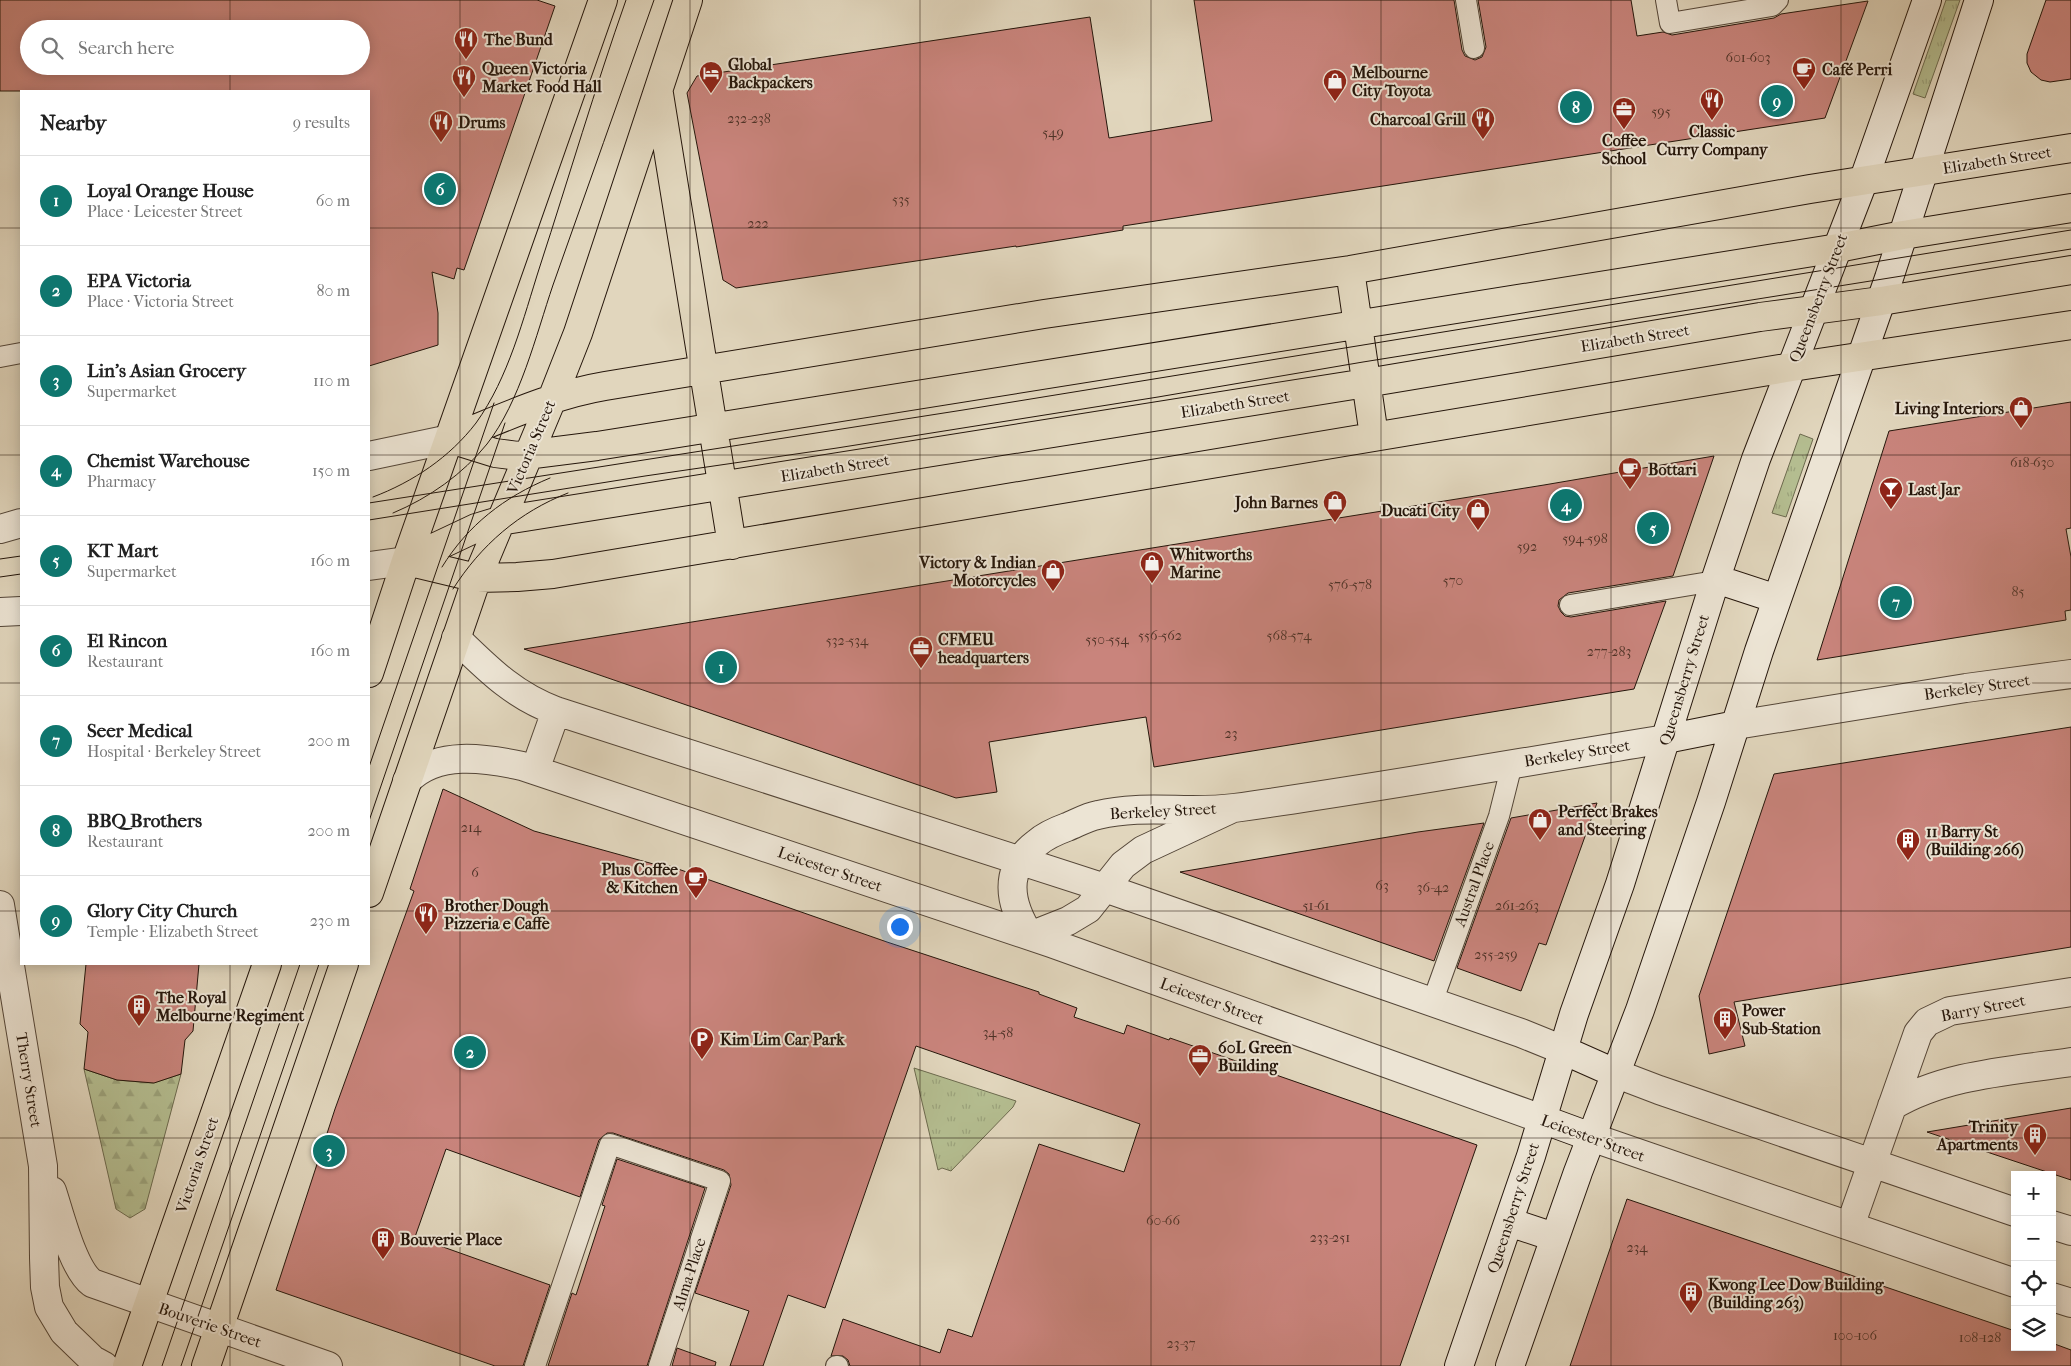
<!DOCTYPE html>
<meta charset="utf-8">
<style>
:root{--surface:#fff;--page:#f6f6f6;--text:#222;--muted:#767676;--line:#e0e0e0;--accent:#0f766e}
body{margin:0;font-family:"IM FELL French Canon",serif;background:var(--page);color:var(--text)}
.controls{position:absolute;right:15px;bottom:15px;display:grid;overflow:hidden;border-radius:0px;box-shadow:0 2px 12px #0003}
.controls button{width:45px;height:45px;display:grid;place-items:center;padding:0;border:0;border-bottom:1px solid var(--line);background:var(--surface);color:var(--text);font:25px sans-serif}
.you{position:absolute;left:899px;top:926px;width:18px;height:18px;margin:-12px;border:4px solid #fff;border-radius:50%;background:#1a73e8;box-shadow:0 0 0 8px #1a73e833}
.badge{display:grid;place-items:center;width:32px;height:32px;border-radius:50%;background:var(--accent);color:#fff;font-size:16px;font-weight:700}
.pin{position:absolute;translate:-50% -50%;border:2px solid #fff;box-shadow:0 1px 5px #0006}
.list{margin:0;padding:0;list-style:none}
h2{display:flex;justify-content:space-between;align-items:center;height:65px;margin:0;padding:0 20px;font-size:21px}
h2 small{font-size:16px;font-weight:400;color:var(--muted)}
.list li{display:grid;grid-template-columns:32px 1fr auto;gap:15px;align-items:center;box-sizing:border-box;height:90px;padding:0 20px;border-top:1px solid var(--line)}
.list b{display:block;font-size:19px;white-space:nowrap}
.list p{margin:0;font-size:16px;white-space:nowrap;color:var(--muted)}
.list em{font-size:16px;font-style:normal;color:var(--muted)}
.icon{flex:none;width:28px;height:28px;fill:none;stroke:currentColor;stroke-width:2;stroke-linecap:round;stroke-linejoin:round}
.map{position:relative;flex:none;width:2071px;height:1366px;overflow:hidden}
.search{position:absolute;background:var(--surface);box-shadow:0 2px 12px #0003;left:20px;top:20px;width:350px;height:55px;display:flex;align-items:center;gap:12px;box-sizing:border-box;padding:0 18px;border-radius:28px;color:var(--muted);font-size:19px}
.panel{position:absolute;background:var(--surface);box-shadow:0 2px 12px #0003;left:20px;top:90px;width:350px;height:875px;border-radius:0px}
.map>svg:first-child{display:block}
.grass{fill:url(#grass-tufts);stroke:#6c6a4e}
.forest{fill:url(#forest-firs);stroke:#6c6a4e}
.building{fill:#c9847c;stroke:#25160b;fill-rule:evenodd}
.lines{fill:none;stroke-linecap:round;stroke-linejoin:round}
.service-casing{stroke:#544638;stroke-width:22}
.minor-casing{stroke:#544638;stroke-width:30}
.tertiary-casing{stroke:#544638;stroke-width:30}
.secondary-casing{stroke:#25160b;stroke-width:30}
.primary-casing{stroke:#25160b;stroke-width:30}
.service{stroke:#ece4d4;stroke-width:20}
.minor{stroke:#ece4d4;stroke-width:28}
.tertiary{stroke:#ece4d4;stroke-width:28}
.secondary{stroke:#ece4d4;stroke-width:28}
.primary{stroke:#e1d6bd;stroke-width:28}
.tram{stroke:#25160b;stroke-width:1}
.grid{fill:none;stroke:#25160b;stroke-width:1;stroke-opacity:0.55}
.labels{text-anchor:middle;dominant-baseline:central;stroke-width:4;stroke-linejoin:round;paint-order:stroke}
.number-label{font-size:14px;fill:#4e3227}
.poi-label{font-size:16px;font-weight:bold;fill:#25160b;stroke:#ece4d4;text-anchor:start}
.street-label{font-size:16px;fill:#25160b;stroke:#ece4d4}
</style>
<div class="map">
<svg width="2071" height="1366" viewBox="0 0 2071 1366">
<defs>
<pattern id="grass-tufts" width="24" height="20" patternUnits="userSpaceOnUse" patternTransform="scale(1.25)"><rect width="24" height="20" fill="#b4bd90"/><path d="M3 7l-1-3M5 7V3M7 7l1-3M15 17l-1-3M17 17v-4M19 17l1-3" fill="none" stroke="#9ba27b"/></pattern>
<pattern id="forest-firs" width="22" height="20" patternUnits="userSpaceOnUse" patternTransform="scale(1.25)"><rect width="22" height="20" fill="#b4bd90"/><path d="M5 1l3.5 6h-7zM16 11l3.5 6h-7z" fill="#9ba27b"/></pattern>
</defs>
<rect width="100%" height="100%" fill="#e1d6bd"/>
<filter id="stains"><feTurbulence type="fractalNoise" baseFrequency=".004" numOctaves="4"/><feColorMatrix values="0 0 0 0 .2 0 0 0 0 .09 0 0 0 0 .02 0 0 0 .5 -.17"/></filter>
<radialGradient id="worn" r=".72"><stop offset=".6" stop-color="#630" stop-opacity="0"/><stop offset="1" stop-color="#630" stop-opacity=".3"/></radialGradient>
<path class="grass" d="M1946,0H1960L1925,98L1913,94Z
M1800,434L1813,439L1786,517L1772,513Z
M914,1068L1016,1101L1013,1107L951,1171L942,1168L938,1170Z"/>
<path class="forest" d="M84,1069L117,1080L153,1083L181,1074L145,1209L130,1218L116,1209Z"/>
<path class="building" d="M0,0H537L555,6L464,270L457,268L454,279L432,272L438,313V345L369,366V91H0ZM29,29H361V66H29Z
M1194,0H1454L1462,50L1465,56L1475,60L1482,57L1486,47L1478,0H1631L1637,36L1663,32L1672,35L1774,18L1781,14L1868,1L1825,118L1123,226V230L1016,247V246L736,288L723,280L687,93L697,76L1090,17L1109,138L1212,121Z
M2046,0H2071V79L2050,82L2041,80L2031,72L2027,63V54Z
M2071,402V528L2066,529L2071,557V610L2065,611L2066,620L1817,660L1889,431Z
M1714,456L1673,576L1568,593L1559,600L1558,606L1561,612L1565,616L1571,617L1666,601L1634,689L1578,698L1154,767L1146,717L1094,725L989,742L997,792L956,798L524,649L1544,485Z
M2071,727V947L1734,1002L1745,1046L1709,1054L1699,996L1774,774Z
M443,789L534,831L657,865L658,862L887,942L1039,992V994L1077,1008L1074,1017L1124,1034L1127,1025L1169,1040L1170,1038L1477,1145L1400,1366H850L848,1360L843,1356H831L843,1319L940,1353L948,1329L972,1337L1039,1144L1124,1172L1140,1124L916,1046L825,1308L788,1295L763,1366H730L749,1311L695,1293L731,1185L729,1174L724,1170L613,1133H607L599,1140L580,1197L446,1149L415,1237L550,1285L523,1366H495L276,1290L335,1109L414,891L410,889Z
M1597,803L1546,945L1539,943L1521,991L1457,968L1511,818Z
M1484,823L1434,961L1180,872L1418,832Z
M86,964H199L193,1031L185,1040L181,1074L154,1083L117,1080L84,1069L88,1032L80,1024Z
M2071,1108V1180L1927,1132Z
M617,1159L705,1188L647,1366H548L572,1293L576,1295L605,1206L602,1205Z
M1627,1199L2015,1331V1347H2052V1343L2071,1350V1366H1570Z
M677,1348L716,1362L715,1366H672Z"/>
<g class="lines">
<g class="service-casing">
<path id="service" d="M1466,0L1474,48
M1666,0L1670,23L1772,6L1778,0
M0,357L21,353
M1570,605L1715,581
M1432,1003L1499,816L1512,764
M535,1366L610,1144L720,1181L659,1366
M836,1366H838"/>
</g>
<g class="minor-casing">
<path id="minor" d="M456,638C488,669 513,695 556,711L1105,888L1521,1033L1563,1050
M1736,725L1966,688L2071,674
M535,770L556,711
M407,781C436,750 485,758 522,766L1051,943L1542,1119
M1231,809L1143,850L1123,865L1088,909L1068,921L1030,936C1009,904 1002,869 1037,843C1045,836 1056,831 1067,827C1077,823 1087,817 1098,815C1143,804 1189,814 1234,808C1378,788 1522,762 1666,739
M0,905L43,1166L44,1258L45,1287L49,1307L64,1332L93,1360L104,1366
M1617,1074L1659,1090L2015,1212
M1892,1106C1945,1074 2011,1071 2071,1062
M1591,1137L2015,1283
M52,1191C60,1215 73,1269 92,1283L328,1366
M2052,1225L2071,1231
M1850,1226L1918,1033L1927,1022L1950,1011L2071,992
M2052,1297L2071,1303"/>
</g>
<g class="tertiary-casing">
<path id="tertiary" d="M369,456L450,439
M0,529L21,523
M369,566L406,561
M0,612L21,611"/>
</g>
<g class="secondary-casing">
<path id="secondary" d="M1715,581L1719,580L1777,599
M1666,739L1736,725
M1563,1050L1617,1074
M1542,1119L1591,1137
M1509,1222L1554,1237
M1459,1366L1531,1156L1574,1014L1620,884L1715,581L1756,459L1863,182L1927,0
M1510,1366L1578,1172L1640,1010L1711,802L1759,651L1889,278L1979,0"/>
</g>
<g class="primary-casing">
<path id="primary" d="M659,94L732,545
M1350,270L1374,436
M450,439C501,419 551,395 605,386L1044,314L1350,270L1810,189L2071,148
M450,439L495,453L518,456L597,446L1838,248L1903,235L2071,208
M406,561L476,528L499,521L1366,383L1760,317L1881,301L2071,270
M406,561L477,578L517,577L553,574L1792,367L2071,325
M369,673L406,561L603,0
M369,893L477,578L552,399L578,333L688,0
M127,1366L267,964
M206,1366L344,964"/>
</g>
<use href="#service" class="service"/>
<use href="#minor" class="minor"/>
<use href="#tertiary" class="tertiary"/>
<use href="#secondary" class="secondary"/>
<use href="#primary" class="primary"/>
<path class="tram" d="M373,497C413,482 450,457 476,423C509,377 523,319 540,266C569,177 595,88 626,0
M369,503L963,410L2071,230
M393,513C429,498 463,474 487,444C520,402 536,335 553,285C587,190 620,95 654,0
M369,520L645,476L837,448L1158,397L1363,362L2071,249
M0,559L21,556
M442,567C468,525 504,497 550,478
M0,577L21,574
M453,589C481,545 519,512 568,493
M369,767L494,403
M369,821L505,423
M162,1366L300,964
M181,1366L319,964"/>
</g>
<path class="grid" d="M230,0V29M460,0V1366M690,0V1366M920,0V1366M1151,0V1366M1381,0V1366M1611,0V1366M1841,0V1366M230,66V91M0,228H21M369,228H2071M0,455H21M369,455H2071M0,683H21M369,683H2071M0,911H21M369,911H2071M230,964V1366M0,1138H2071"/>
<defs>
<g id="restaurant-pin" transform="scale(1.25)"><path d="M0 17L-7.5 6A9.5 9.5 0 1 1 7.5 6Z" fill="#8f2418" stroke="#ece4d4"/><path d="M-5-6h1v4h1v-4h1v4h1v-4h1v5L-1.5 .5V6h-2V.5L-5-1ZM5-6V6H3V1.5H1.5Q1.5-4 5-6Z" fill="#fff"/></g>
<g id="cafe-pin" transform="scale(1.25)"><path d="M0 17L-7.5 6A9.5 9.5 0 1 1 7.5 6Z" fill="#8f2418" stroke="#ece4d4"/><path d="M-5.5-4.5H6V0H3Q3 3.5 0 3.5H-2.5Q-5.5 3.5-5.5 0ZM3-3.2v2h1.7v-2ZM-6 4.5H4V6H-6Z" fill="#fff"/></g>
<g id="hotel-pin" transform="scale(1.25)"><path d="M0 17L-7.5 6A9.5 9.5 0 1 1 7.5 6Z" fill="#8f2418" stroke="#ece4d4"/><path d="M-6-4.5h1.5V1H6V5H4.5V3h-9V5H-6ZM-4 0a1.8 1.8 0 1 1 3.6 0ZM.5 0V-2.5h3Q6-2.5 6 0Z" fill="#fff"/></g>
<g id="shop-pin" transform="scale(1.25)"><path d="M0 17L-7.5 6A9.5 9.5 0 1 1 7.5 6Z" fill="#8f2418" stroke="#ece4d4"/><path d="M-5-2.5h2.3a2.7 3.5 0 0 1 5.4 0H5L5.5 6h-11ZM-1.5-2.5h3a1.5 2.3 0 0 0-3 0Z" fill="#fff"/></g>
<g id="office-pin" transform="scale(1.25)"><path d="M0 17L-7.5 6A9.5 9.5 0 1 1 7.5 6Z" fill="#8f2418" stroke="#ece4d4"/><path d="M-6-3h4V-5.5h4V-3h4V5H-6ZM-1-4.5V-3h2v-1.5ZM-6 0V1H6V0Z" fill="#fff"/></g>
<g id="bar-pin" transform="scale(1.25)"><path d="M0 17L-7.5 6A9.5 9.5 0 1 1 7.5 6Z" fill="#8f2418" stroke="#ece4d4"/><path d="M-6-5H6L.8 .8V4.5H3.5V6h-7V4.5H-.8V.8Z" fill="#fff"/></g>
<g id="building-pin" transform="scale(1.25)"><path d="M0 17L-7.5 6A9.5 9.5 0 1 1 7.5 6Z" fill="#8f2418" stroke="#ece4d4"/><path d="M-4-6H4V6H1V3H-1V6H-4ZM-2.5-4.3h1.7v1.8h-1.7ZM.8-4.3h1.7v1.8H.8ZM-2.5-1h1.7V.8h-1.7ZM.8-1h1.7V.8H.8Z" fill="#fff"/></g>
<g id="parking-pin" transform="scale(1.25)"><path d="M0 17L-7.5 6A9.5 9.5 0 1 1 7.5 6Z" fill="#8f2418" stroke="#ece4d4"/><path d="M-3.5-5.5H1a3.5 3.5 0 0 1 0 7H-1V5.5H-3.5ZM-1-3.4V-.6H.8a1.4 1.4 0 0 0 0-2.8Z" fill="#fff"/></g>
</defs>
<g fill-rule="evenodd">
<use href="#restaurant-pin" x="466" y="39"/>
<use href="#cafe-pin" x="1804" y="69"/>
<use href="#hotel-pin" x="711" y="73"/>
<use href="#restaurant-pin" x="464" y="77"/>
<use href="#shop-pin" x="1335" y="81"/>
<use href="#restaurant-pin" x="1712" y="100"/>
<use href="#office-pin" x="1624" y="109"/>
<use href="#restaurant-pin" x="1483" y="119"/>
<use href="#restaurant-pin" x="441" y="122"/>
<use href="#shop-pin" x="2021" y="408"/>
<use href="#cafe-pin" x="1630" y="469"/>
<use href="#bar-pin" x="1891" y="489"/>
<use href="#shop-pin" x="1335" y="502"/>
<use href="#shop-pin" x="1478" y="510"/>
<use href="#shop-pin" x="1152" y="563"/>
<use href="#shop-pin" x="1053" y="571"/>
<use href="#office-pin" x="921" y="648"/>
<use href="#shop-pin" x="1540" y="820"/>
<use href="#building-pin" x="1908" y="840"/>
<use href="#cafe-pin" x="696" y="878"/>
<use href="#restaurant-pin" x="426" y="914"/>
<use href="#building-pin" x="139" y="1006"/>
<use href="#building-pin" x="1725" y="1019"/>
<use href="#parking-pin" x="702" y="1039"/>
<use href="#office-pin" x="1200" y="1056"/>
<use href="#building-pin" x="2035" y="1135"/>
<use href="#building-pin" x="383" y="1239"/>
<use href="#building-pin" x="1691" y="1293"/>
</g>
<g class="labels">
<g class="number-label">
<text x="1748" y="57">601-603</text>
<text x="1661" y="111">595</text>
<text x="749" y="118">232-238</text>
<text x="1053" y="132">549</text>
<text x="901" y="199">535</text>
<text x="758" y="223">222</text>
<text x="2032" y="462">618-630</text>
<text x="1585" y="538">594-598</text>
<text x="1527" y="546">592</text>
<text x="1453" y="580">570</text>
<text x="1350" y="584">576-578</text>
<text x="2018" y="591">85</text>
<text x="1160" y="635">556-562</text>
<text x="1289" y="635">568-574</text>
<text x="1107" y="639">550-554</text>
<text x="847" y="640">532-534</text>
<text x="1609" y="651">277-283</text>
<text x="1231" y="733">23</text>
<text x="471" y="827">214</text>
<text x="475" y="872">6</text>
<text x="1382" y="885">63</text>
<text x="1433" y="887">36-42</text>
<text x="1316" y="905">51-61</text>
<text x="1517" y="905">261-263</text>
<text x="1496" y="954">255-259</text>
<text x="998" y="1032">34-58</text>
<text x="1163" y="1220">60-66</text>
<text x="1330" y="1237">233-251</text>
<text x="1637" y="1247">234</text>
<text x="1855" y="1335">100-106</text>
<text x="1980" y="1337">108-128</text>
<text x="1181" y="1343">23-37</text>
</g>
<g class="poi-label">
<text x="484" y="39">The Bund</text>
<text x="728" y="64">Global<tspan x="728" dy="18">Backpackers</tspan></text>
<text x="482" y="68">Queen Victoria<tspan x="482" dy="18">Market Food Hall</tspan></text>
<text x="1822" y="69">Café Perri</text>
<text x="1352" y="72">Melbourne<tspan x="1352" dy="18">City Toyota</tspan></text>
<text x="1466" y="119" text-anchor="end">Charcoal Grill</text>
<text x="458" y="122">Drums</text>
<text x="1712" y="131" text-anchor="middle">Classic<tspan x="1712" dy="18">Curry Company</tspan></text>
<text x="1624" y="140" text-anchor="middle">Coffee<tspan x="1624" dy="18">School</tspan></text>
<text x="2004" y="408" text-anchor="end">Living Interiors</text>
<text x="1648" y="469">Bottari</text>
<text x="1908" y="489">Last Jar</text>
<text x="1318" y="502" text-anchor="end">John Barnes</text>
<text x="1460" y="510" text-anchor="end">Ducati City</text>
<text x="1170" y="554">Whitworths<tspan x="1170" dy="18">Marine</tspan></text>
<text x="1036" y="562" text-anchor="end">Victory &amp; Indian<tspan x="1036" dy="18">Motorcycles</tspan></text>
<text x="938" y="639">CFMEU<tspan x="938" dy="18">headquarters</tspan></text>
<text x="1558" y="811">Perfect Brakes<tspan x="1558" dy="18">and Steering</tspan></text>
<text x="1926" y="831">11 Barry St<tspan x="1926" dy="18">(Building 266)</tspan></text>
<text x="678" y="869" text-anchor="end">Plus Coffee<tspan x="678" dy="18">&amp; Kitchen</tspan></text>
<text x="444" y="905">Brother Dough<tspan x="444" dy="18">Pizzeria e Caffe</tspan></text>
<text x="156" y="997">The Royal<tspan x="156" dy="18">Melbourne Regiment</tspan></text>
<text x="1742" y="1010">Power<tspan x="1742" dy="18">Sub-Station</tspan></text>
<text x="720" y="1039">Kim Lim Car Park</text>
<text x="1218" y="1047">60L Green<tspan x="1218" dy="18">Building</tspan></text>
<text x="2018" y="1126" text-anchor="end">Trinity<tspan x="2018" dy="18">Apartments</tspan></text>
<text x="400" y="1239">Bouverie Place</text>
<text x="1708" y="1284">Kwong Lee Dow Building<tspan x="1708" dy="18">(Building 263)</tspan></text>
</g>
<g class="street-label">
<text transform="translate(1997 160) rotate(-9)">Elizabeth Street</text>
<text transform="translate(1818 298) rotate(-69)">Queensberry Street</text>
<text transform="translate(1635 338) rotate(-9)">Elizabeth Street</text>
<text transform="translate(1235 404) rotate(-9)">Elizabeth Street</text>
<text transform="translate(531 447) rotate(-67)">Victoria Street</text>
<text transform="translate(835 468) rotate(-9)">Elizabeth Street</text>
<text transform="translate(1684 680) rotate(-73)">Queensberry Street</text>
<text transform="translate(1977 687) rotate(-8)">Berkeley Street</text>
<text transform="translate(1577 753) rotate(-9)">Berkeley Street</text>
<text transform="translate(1163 811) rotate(-3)">Berkeley Street</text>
<text transform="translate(830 869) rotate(19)">Leicester Street</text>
<text transform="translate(1474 884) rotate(-70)">Austral Place</text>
<text transform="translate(1212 1001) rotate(20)">Leicester Street</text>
<text transform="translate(1983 1008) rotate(-11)">Barry Street</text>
<text transform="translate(29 1080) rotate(81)">Therry Street</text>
<text transform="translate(1593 1138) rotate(20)">Leicester Street</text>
<text transform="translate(197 1165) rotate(-71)">Victoria Street</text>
<text transform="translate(1513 1208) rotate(-72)">Queensberry Street</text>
<text transform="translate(689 1274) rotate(-72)">Alma Place</text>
<text transform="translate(210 1325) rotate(19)">Bouverie Street</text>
</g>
</g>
<rect width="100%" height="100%" filter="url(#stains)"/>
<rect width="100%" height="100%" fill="url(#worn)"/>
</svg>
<div class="controls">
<button>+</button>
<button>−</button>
<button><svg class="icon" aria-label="locate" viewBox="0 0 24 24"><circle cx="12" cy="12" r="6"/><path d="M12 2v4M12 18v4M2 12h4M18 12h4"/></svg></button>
<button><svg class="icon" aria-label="layers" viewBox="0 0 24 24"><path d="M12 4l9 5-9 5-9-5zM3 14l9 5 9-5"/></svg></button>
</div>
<div class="you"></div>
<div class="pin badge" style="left:721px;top:667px">1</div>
<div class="pin badge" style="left:470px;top:1052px">2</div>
<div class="pin badge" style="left:329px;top:1151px">3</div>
<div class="pin badge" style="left:1566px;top:505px">4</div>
<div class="pin badge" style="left:1653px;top:528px">5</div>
<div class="pin badge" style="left:440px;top:189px">6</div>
<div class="pin badge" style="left:1896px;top:602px">7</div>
<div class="pin badge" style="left:1576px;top:107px">8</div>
<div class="pin badge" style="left:1777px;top:101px">9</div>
<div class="search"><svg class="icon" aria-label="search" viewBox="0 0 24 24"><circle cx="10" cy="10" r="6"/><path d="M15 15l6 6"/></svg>Search here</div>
<section class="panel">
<h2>Nearby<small>9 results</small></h2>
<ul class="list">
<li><span class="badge">1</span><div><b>Loyal Orange House</b><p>Place · Leicester Street</p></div><em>60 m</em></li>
<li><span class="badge">2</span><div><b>EPA Victoria</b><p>Place · Victoria Street</p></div><em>80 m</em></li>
<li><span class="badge">3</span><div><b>Lin's Asian Grocery</b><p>Supermarket</p></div><em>110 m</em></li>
<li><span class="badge">4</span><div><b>Chemist Warehouse</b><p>Pharmacy</p></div><em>150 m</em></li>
<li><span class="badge">5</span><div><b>KT Mart</b><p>Supermarket</p></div><em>160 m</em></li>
<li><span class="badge">6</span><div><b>El Rincon</b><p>Restaurant</p></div><em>160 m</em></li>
<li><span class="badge">7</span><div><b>Seer Medical</b><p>Hospital · Berkeley Street</p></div><em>200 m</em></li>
<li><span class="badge">8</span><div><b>BBQ Brothers</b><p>Restaurant</p></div><em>200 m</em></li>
<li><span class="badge">9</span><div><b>Glory City Church</b><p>Temple · Elizabeth Street</p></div><em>230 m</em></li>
</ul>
</section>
</div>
